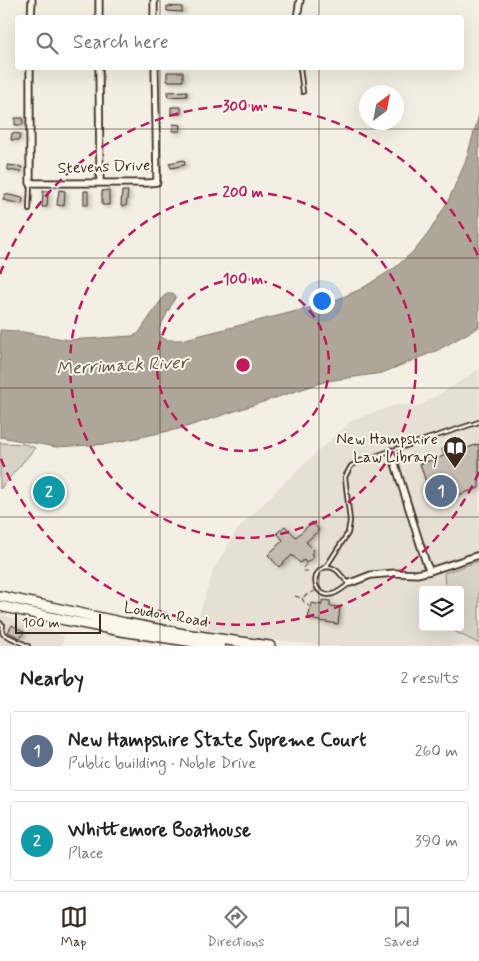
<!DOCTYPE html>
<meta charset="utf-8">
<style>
:root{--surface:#fff;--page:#f2f2f2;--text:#222;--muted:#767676;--line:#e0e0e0;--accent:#3b2a1e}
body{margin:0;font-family:Mynerve,sans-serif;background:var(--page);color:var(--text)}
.controls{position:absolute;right:15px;bottom:15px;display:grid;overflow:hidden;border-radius:5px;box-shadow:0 5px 20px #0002}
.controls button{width:45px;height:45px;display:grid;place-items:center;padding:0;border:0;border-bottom:1px solid var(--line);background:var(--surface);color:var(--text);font:25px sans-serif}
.compass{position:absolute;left:359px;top:85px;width:45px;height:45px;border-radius:50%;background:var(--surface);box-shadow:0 5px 20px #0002;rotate:32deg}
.scale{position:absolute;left:15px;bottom:12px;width:86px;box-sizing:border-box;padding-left:5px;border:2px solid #3b2a1e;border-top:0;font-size:14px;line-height:18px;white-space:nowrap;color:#3b2a1e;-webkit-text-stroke:4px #fbf7ec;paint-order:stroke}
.you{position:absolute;left:321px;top:300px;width:18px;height:18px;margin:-12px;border:4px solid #fff;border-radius:50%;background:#1a73e8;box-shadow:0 0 0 8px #1a73e833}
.badge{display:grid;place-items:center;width:32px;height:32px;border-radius:50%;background:var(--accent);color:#fff;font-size:16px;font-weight:700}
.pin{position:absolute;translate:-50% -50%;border:2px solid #fff;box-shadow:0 1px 5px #0006}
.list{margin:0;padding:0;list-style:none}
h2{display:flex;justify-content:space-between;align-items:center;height:65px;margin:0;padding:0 20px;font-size:21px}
h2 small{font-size:16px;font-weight:400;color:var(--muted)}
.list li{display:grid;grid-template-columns:32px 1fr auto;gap:15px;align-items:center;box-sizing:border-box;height:80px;margin:0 10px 10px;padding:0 10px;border:1px solid var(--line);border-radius:5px}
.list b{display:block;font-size:19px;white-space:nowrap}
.list p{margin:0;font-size:16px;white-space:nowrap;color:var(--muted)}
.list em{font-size:16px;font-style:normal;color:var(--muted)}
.icon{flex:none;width:28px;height:28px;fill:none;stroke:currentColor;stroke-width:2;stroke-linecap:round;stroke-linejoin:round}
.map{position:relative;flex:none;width:479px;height:646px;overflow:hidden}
.search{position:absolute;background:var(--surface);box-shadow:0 5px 20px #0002;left:15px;right:15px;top:15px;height:55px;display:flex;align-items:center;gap:12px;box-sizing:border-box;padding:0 18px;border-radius:5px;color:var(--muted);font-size:19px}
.sheet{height:245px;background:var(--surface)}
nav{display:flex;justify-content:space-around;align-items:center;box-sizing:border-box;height:70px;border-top:1px solid var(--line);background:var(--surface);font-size:14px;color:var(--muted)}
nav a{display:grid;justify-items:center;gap:2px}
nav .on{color:var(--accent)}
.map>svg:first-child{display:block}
.built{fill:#e5dfd4;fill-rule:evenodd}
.green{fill:#d8d1c6;stroke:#8a7e72}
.water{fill:#afa69a;stroke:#817468}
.building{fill:#c3bbb0;stroke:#3b2a1e;filter:url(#shadow)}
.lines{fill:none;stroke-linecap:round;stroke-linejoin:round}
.service-casing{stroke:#3b2a1e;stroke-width:6}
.minor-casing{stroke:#3b2a1e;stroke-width:9}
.primary-casing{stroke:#3b2a1e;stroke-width:12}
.path{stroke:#3b2a1e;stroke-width:1;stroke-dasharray:5 4;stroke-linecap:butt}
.service{stroke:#fbf7ec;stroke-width:2.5}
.minor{stroke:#fbf7ec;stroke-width:5.5}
.primary{stroke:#fbf7ec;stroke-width:9}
.grid{fill:none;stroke:#3b2a1e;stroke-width:1;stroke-opacity:0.55}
.ring{fill:none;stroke:#c2185b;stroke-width:2.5;stroke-dasharray:9 6}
.labels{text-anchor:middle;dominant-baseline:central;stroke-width:4;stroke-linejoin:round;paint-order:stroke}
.street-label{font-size:16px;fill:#3b2a1e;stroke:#fbf7ec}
.poi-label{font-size:16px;fill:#3b2a1e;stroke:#fbf7ec;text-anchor:end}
.water-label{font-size:18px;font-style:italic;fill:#645549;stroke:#fbf7ec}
.centre{fill:#c2185b;stroke:#fbf7ec;stroke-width:2.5}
.ring-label{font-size:15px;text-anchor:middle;font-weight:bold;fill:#c2185b;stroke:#fbf7ec;stroke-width:4;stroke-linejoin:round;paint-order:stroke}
</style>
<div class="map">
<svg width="479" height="646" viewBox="0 0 479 646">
<defs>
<filter id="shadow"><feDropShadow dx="2.5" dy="1.5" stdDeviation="2.5" flood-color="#0004"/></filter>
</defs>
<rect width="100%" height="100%" fill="#f3efe4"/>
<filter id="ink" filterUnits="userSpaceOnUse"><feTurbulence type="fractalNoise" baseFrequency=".02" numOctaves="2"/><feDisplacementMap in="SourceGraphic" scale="10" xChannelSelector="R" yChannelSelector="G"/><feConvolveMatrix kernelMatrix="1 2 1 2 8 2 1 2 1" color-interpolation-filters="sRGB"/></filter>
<g filter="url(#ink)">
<path class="built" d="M479,369V646H326L262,638L195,628L213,571L237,530L285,482L352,420L396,405L419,406L458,383ZM423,590H460V627H423Z
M0,614L64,636L61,646H0Z"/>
<path class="green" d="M0,441L2,443L25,444L35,448L0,489Z
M479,561V643H478L450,629L449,627H460V590H445L444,573Z"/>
<path class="water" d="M479,115V327L438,350L382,373L327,381L183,428L108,444L56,447L0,437V330L17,331L69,340L132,336L138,334L164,296L169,293H173L176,296L159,329L160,337L167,340H181L329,303L361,289L396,267L416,249L430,231L448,201L465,163Z"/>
<path class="building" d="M167,6L182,7V12L167,11Z
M167,72H183V81H167Z
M187,91V96L168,97L167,92Z
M171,107H181V114H171Z
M15,118H23V125H15Z
M173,124L181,125L180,131H172Z
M12,133L20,134L19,140H11Z
M184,160L185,165L171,168L169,163Z
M8,165L22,167L21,172L8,170Z
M59,190L65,191L64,206L57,205Z
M109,190V205H102V191Z
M43,191H48L47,207H42Z
M84,191H88V205H84Z
M122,191H128L126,206H121Z
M5,194L23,198L22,204L3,200Z
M479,444V488L433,503L420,464L444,456L442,449L449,446L452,453Z
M54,480L56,502L45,503L43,482Z
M312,522L319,530L306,542L314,550L311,554L314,557L306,563L304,560L300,563L292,555L279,567L268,555L283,540L277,533L285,526L296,537Z
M322,600L330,601V606L340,607L338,624L308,619L311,603L322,605Z
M12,625L24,632L20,638L8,632Z"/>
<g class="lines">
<g class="service-casing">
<path id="service" d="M300,68L303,92
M29,210L30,185
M326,567L348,533L350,521L345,477L351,466L360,461L479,422
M326,567C341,567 339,578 350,583C345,587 339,592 333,594C316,599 307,574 326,567Z
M0,623L3,625L2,631L3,634L28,646"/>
</g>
<g class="minor-casing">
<path id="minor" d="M99,0V18
M154,0V18
M31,18L32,0
M297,18L300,0
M30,68V183H149L157,182L155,68
M99,68L100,182
M391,451L426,563L430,571
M350,583L371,575L395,573L417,574L430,571L479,555"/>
</g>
<g class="primary-casing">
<path id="primary" d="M0,596L125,623L184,634L270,646
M0,606L55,618L121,631L220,646"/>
</g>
<path class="path" d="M306,564L303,568L302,571H308L309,572
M295,596L301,598L315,591
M302,598L305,604L309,606"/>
<use href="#service" class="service"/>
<use href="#minor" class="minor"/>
<use href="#primary" class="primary"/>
</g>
</g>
<path class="grid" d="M160,0V18M319,0V18M160,68V646M319,68V646M0,129H479M0,258H479M0,388H479M0,517H479"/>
<g class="ring">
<circle cx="243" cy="365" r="86"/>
<circle cx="243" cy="365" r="173"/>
<path d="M479 472A259 259 0 0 1 0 456M0 274A259 259 0 0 1 479 258"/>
</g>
<defs>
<g id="library-pin" transform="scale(1.25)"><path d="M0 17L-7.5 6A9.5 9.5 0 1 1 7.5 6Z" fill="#3b2a1e" stroke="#fbf7ec"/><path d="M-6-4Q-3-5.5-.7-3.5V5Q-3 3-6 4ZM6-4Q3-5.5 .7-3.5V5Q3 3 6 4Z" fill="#fff"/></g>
</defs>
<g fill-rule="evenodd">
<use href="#library-pin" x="455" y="448"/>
</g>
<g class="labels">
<g class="street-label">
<text transform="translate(104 167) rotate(-2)">Stevens Drive</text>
<text transform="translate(166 615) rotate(10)">Loudon Road</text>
</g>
<g class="poi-label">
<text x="438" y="439">New Hampshire<tspan x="438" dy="18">Law Library</tspan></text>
</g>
<g class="water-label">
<text transform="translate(122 366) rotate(-3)">Merrimack River</text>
</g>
</g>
<circle cx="243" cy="365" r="8" class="centre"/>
<g class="ring-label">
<text x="243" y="111">300 m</text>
<text x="243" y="197">200 m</text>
<text x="243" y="284">100 m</text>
</g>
</svg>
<div class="controls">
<button><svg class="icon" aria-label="layers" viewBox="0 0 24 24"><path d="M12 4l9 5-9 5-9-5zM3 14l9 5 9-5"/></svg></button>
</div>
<svg class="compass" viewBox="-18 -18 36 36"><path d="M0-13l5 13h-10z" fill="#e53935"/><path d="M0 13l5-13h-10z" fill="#767676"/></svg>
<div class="scale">100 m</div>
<div class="you"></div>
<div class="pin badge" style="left:441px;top:491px;background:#5c6f8a">1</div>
<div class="pin badge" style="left:49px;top:492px;background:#0f9aa8">2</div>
<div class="search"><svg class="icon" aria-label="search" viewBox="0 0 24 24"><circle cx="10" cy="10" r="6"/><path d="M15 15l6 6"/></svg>Search here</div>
</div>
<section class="sheet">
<h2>Nearby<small>2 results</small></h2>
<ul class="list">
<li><span class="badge" style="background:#5c6f8a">1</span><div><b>New Hampshire State Supreme Court</b><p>Public building · Noble Drive</p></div><em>260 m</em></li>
<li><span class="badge" style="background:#0f9aa8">2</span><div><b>Whittemore Boathouse</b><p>Place</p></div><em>390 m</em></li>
</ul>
</section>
<nav>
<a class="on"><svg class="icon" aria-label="map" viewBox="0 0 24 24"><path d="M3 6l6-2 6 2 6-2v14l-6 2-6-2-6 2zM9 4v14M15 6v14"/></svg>Map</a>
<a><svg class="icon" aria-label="directions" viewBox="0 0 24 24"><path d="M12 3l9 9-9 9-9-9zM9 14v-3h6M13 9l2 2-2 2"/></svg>Directions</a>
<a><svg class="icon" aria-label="saved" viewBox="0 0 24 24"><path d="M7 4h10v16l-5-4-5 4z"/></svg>Saved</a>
</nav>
